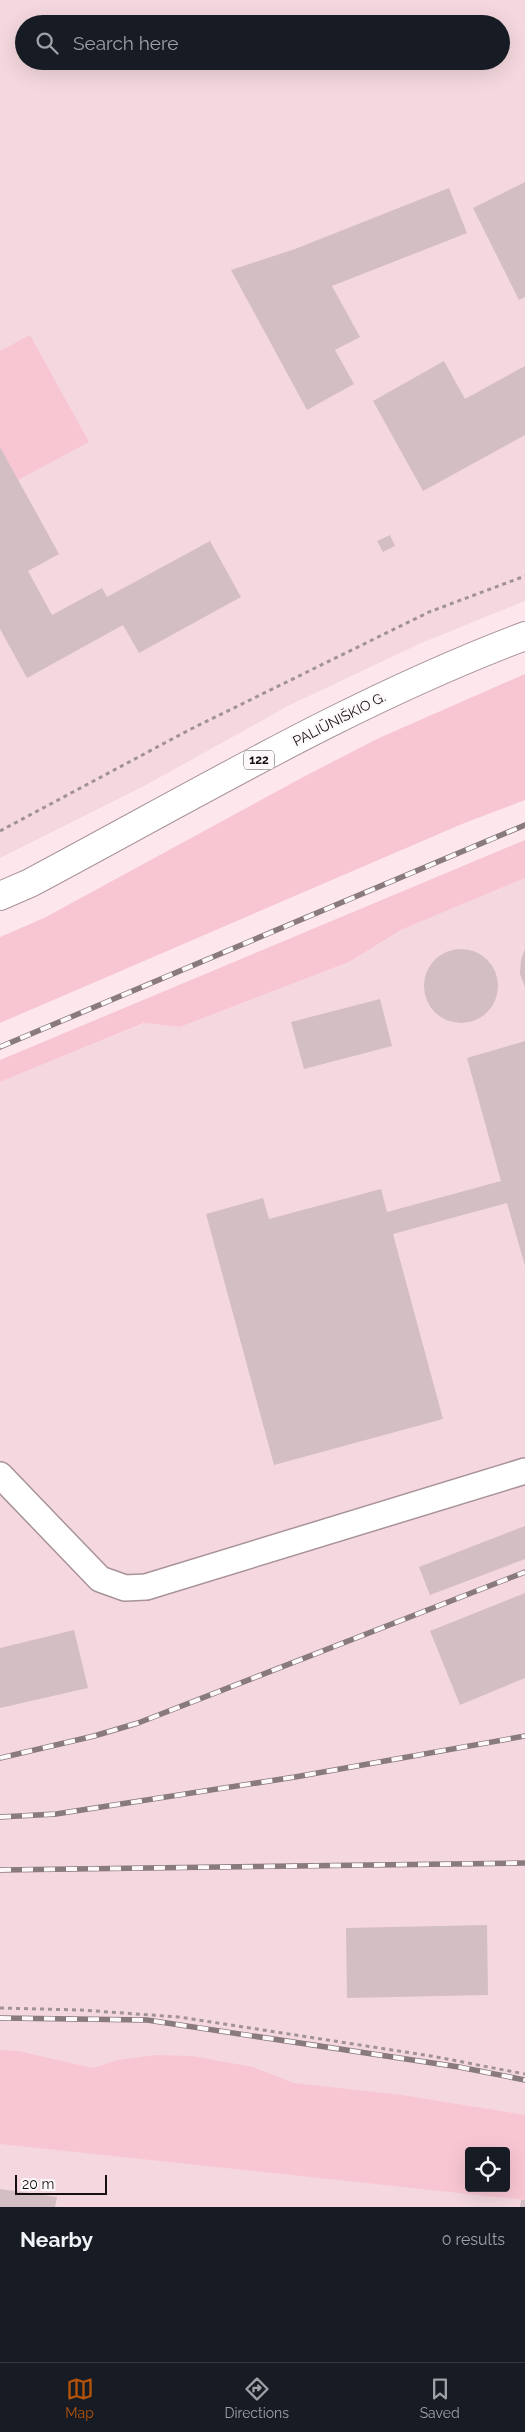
<!DOCTYPE html>
<meta charset="utf-8">
<style>
:root{--surface:#171b24;--page:#242831;--text:#f1f3f6;--muted:#9ea1a6;--line:#363941;--accent:#b45309}
body{margin:0;font-family:Raleway,sans-serif;background:var(--page);color:var(--text)}
.controls{position:absolute;right:15px;bottom:15px;display:grid;overflow:hidden;border-radius:5px;box-shadow:0 5px 20px #0002}
.controls button{width:45px;height:45px;display:grid;place-items:center;padding:0;border:0;border-bottom:1px solid var(--line);background:var(--surface);color:var(--text);font:25px sans-serif}
.scale{position:absolute;left:15px;bottom:12px;width:92px;box-sizing:border-box;padding-left:5px;border:2px solid #171012;border-top:0;font-size:14px;line-height:18px;white-space:nowrap;color:#171012;-webkit-text-stroke:4px #fdf9fa;paint-order:stroke}
.list{margin:0;padding:0;list-style:none}
h2{display:flex;justify-content:space-between;align-items:center;height:65px;margin:0;padding:0 20px;font-size:21px}
h2 small{font-size:16px;font-weight:400;color:var(--muted)}
.icon{flex:none;width:28px;height:28px;fill:none;stroke:currentColor;stroke-width:2;stroke-linecap:round;stroke-linejoin:round}
.map{position:relative;flex:none;width:525px;height:2207px;overflow:hidden}
.search{position:absolute;background:var(--surface);box-shadow:0 5px 20px #0002;left:15px;right:15px;top:15px;height:55px;display:flex;align-items:center;gap:12px;box-sizing:border-box;padding:0 18px;border-radius:28px;color:var(--muted);font-size:19px}
.sheet{height:155px;background:var(--surface)}
nav{display:flex;justify-content:space-around;align-items:center;box-sizing:border-box;height:70px;border-top:1px solid var(--line);background:var(--surface);font-size:14px;color:var(--muted)}
nav a{display:grid;justify-items:center;gap:2px}
nav .on{color:var(--accent)}
.map>svg:first-child{display:block}
.built{fill:#f5d8df;fill-rule:evenodd}
.green{fill:#f8c6d3;fill-rule:evenodd}
.building{fill:#d3bec3}
.lines{fill:none;stroke-linecap:round;stroke-linejoin:round}
.minor-casing{stroke:#a89398;stroke-width:28}
.primary-casing{stroke:#a89398;stroke-width:30}
.path{stroke:#a29296;stroke-width:3;stroke-dasharray:4 4;stroke-linecap:butt}
.minor{stroke:#fff;stroke-width:25}
.primary{stroke:#fff;stroke-width:28}
.rail-casing{stroke:#887a7d;stroke-width:5.5}
.rail{stroke:#fdf9fa;stroke-width:4;stroke-dasharray:11;stroke-linecap:butt}
.labels{text-anchor:middle;dominant-baseline:central;stroke-width:4.5;stroke-linejoin:round;paint-order:stroke}
.shield{fill:#fdf9fa;stroke:#5c5658;stroke-width:1}
.shield-label{font-size:12px;font-weight:bold;fill:#171012}
.street-label{font-size:14px;fill:#171012;stroke:#fdf9fa}
</style>
<div class="map">
<svg width="525" height="2207" viewBox="0 0 525 2207">
<rect width="100%" height="100%" fill="#fde7ec"/>
<path class="built" d="M0,0H525V601L419,644L290,705L146,785L0,858ZM24,24H501V61H24Z
M525,878V2207H0V1082L145,1023L180,1027L349,962L401,930ZM469,2151H506V2188H469Z"/>
<path class="green" d="M30,335L89,442L18,480L0,447V351Z
M525,674V800L462,824L0,1023V937L44,918L307,775L379,738Z
M525,840V878L401,930L349,962L180,1027L144,1023L0,1082V1060Z
M0,2050L18,2051L93,2068L118,2060L156,2055L192,2056L253,2067L294,2083L402,2095L525,2115V2200L0,2144ZM469,2151H506V2188H469Z"/>
<path class="building" d="M525,182V297L519,300L473,208Z
M449,188L467,233L332,286L360,337L335,350L354,384L307,410L231,270L295,249Z
M444,361L465,399L525,366V435L423,491L373,401Z
M0,447L59,554L28,571L52,615L102,588L107,597L210,541L241,597L139,653L123,625L27,678L0,629Z
M390,535L395,546L383,552L377,541Z
M525,949V987L520,974L521,960Z
M424 986a37 37 0 1 1 74 0a37 37 0 1 1-74 0Z
M380,999L392,1046L304,1069L291,1022Z
M525,1041V1266L507,1203L393,1234L443,1419L274,1465L206,1214L263,1198L269,1219L381,1189L387,1212L501,1181L467,1058Z
M525,1526V1559L430,1595L419,1567Z
M525,1593V1678L460,1705L430,1631Z
M74,1630L88,1688L0,1708V1648Z
M487,1925L488,1995L347,1998L346,1928Z
M0,2189L57,2197L55,2207H0Z
M521,2200H525V2207H520Z"/>
<g class="lines">
<g class="minor-casing">
<path id="minor" d="M0,1475L100,1579L125,1588L146,1587L525,1471"/>
</g>
<g class="primary-casing">
<path id="primary" d="M0,896L30,883C192,797 352,701 525,636"/>
</g>
<path class="path" d="M0,831L189,730L429,612L525,576
M0,2008L81,2010L179,2017L431,2056L525,2074"/>
<use href="#minor" class="minor"/>
<use href="#primary" class="primary"/>
<g class="rail-casing">
<path id="rail" d="M0,1047L525,825
M0,1758L94,1736L138,1723L525,1572
M0,1817L56,1814L295,1777L525,1736
M0,1870L525,1863
M0,2018L147,2020L459,2067L525,2080"/>
</g>
<use href="#rail" class="rail"/>
</g>
<g class="labels">
<rect class="shield" x="244" y="750.5" width="30" height="19" rx="4"/>
<g class="shield-label">
<text x="259" y="760">122</text>
</g>
<g class="street-label">
<text transform="translate(339 719) rotate(-27)">PALIŪNIŠKIO G.</text>
</g>
</g>
</svg>
<div class="controls">
<button><svg class="icon" aria-label="locate" viewBox="0 0 24 24"><circle cx="12" cy="12" r="6"/><path d="M12 2v4M12 18v4M2 12h4M18 12h4"/></svg></button>
</div>
<div class="scale">20 m</div>
<div class="search"><svg class="icon" aria-label="search" viewBox="0 0 24 24"><circle cx="10" cy="10" r="6"/><path d="M15 15l6 6"/></svg>Search here</div>
</div>
<section class="sheet">
<h2>Nearby<small>0 results</small></h2>
<ul class="list">
</ul>
</section>
<nav>
<a class="on"><svg class="icon" aria-label="map" viewBox="0 0 24 24"><path d="M3 6l6-2 6 2 6-2v14l-6 2-6-2-6 2zM9 4v14M15 6v14"/></svg>Map</a>
<a><svg class="icon" aria-label="directions" viewBox="0 0 24 24"><path d="M12 3l9 9-9 9-9-9zM9 14v-3h6M13 9l2 2-2 2"/></svg>Directions</a>
<a><svg class="icon" aria-label="saved" viewBox="0 0 24 24"><path d="M7 4h10v16l-5-4-5 4z"/></svg>Saved</a>
</nav>
